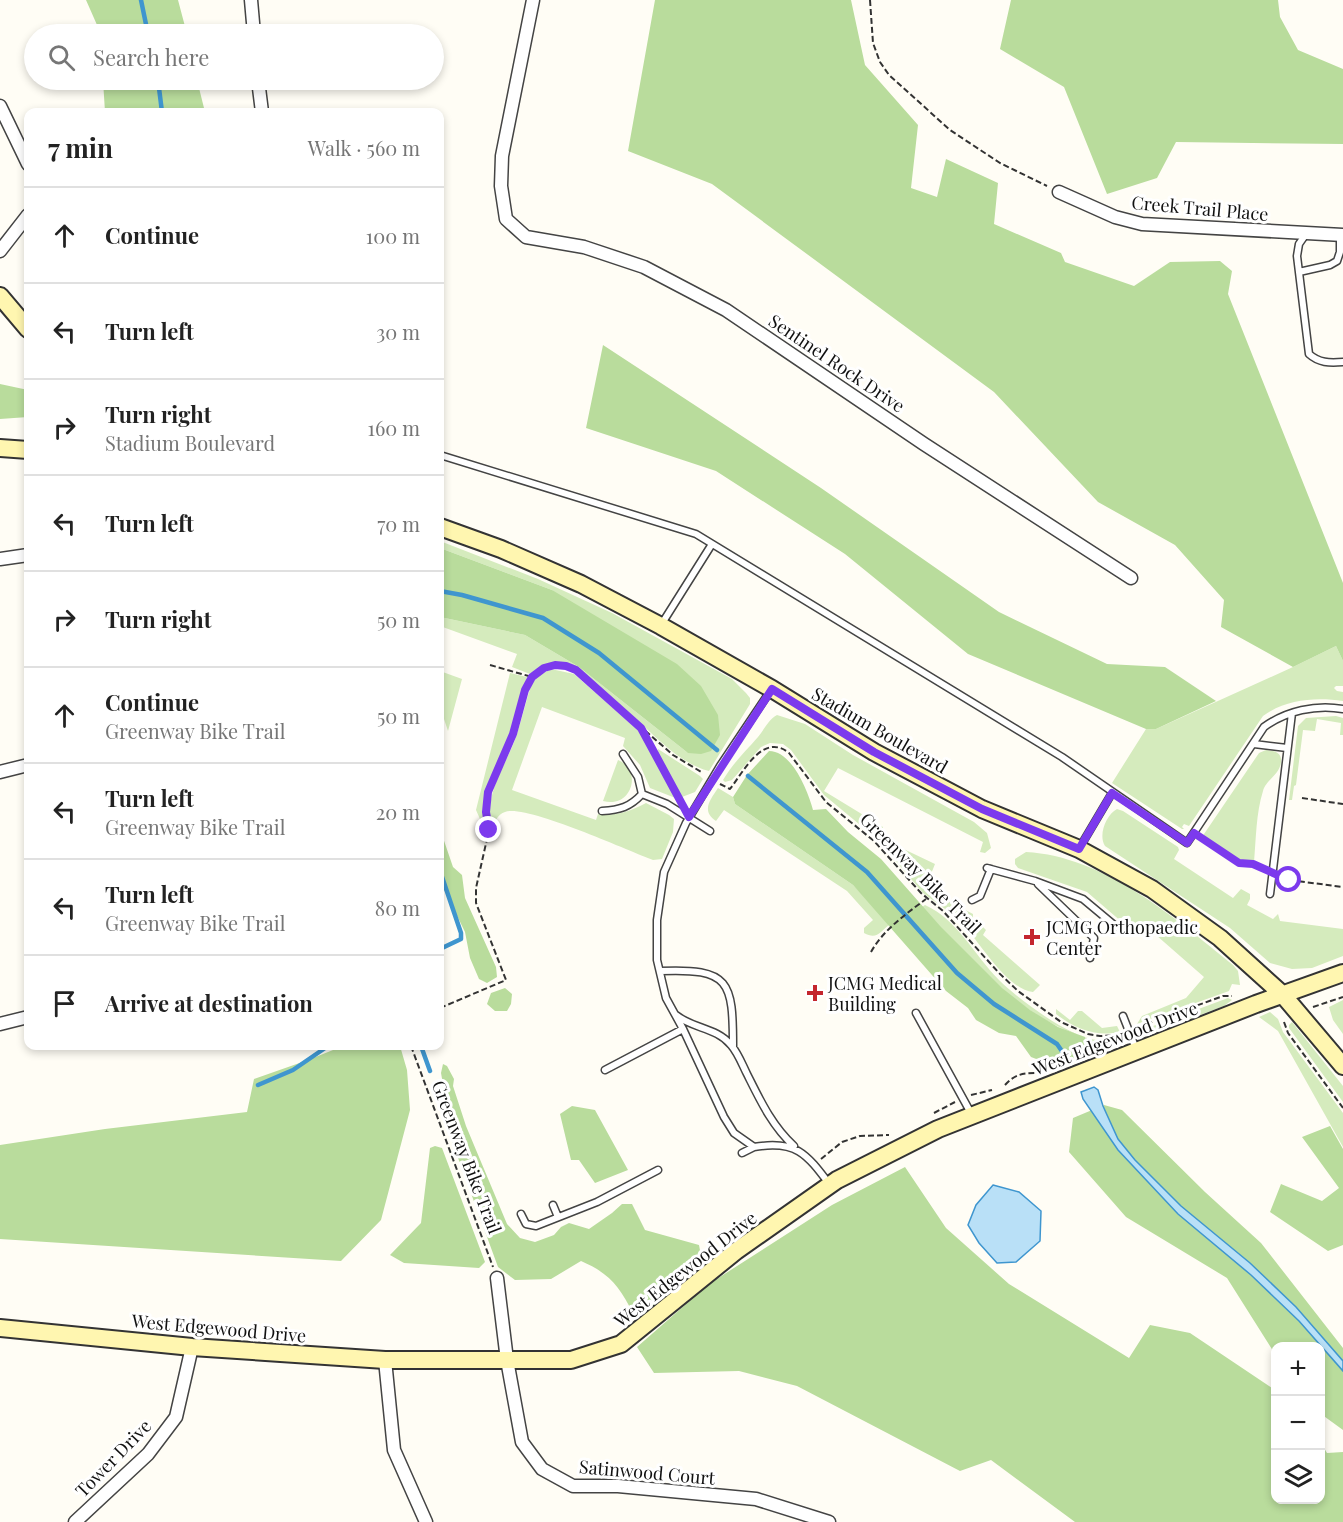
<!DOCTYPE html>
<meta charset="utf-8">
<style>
:root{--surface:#fff;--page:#f6f6f6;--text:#222;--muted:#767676;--line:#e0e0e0}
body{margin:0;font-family:"Playfair Display",serif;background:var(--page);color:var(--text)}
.controls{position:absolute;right:18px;bottom:18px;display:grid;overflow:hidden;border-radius:12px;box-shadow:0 3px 9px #0003}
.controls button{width:54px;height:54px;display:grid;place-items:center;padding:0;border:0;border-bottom:2px solid var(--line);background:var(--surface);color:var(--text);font:30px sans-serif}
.stop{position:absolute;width:18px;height:18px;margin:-14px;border:4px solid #7c3aed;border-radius:50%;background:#fff}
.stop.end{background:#7c3aed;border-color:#fff;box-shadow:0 2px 6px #0008}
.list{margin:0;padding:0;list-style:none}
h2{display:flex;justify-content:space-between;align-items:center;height:78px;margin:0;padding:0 24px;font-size:26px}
h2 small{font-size:20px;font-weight:400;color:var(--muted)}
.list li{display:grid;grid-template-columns:39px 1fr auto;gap:18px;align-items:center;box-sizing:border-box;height:96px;padding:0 24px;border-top:2px solid var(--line)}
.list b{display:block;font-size:22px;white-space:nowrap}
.list p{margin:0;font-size:20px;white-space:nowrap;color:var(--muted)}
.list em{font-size:20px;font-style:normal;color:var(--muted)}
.icon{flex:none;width:33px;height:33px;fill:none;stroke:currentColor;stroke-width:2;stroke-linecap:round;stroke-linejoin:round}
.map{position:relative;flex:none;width:1343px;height:1522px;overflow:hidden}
.search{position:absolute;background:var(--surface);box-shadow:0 3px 9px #0003;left:24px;top:24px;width:420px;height:66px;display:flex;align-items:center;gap:15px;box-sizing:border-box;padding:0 21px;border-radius:33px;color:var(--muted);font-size:22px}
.panel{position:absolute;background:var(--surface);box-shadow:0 3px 9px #0003;left:24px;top:108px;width:420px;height:942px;border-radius:12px}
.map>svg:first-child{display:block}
.green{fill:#d5ebbd}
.forest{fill:#b9dc9c}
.water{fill:#b9e0f7;stroke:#3f96cf;stroke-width:1.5}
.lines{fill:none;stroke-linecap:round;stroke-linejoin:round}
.stream{stroke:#3f96cf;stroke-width:4.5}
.lane-casing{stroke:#444;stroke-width:9}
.street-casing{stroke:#444;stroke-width:15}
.secondary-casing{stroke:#333;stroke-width:20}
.path{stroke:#333;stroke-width:2;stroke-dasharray:6 3;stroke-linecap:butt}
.lane{stroke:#fff;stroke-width:6}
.street{stroke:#fff;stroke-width:12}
.secondary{stroke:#fff6b0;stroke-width:16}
.route{stroke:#7c3aed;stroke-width:8}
.poi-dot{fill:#c4262e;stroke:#fff;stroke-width:2}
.labels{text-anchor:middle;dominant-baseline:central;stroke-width:6;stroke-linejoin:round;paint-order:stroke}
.street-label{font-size:18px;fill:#111;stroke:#fff}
.poi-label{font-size:18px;fill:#111;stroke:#fff;text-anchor:start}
</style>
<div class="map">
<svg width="1343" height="1522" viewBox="0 0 1343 1522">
<rect width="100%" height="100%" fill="#fffdf5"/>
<path class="green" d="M440,541L538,579L612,613L732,679L746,693L750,698V704L709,771C680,764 655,736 634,717C615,700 596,684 577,668C560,660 545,661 530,674L512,667L517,654L440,626V617L525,635L579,667L688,753L552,590L440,548Z
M1336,646L1343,661V686H1336L1334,688L1337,691L1343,692V701C1316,697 1286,699 1263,716L1189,826L1184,824L1182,827L1184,829H1182L1112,783L1146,729H1156L1293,667Z
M551,669L574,674L638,730L678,799L650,788L640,765L623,746L625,738L542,707L512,790L596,820L598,814C618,816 628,812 646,803L669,815L674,819L673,832L662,859L653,860C628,851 526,804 505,812C498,814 494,822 492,829C483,793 505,768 516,737C522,719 526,700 532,683L538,676Z
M440,671L462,679L448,731L440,707Z
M510,673L527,677C521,697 515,717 509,736C496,773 479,784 484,828L476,810Z
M777,715L805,724L853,755L974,822L987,833L991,848L985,853L980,852L983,842L838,768L824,791L883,827L877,839L824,795L791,750L783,744L770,743L761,747L732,780L725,782L723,780C734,762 744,753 758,737C764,730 768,720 777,715Z
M1336,716L1343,718V735H1340L1341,723L1317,719L1315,731L1303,730L1296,785L1294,786L1292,800H1289L1298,726L1306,718Z
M658,749L700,776L703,779L695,792L682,797L657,753Z
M1266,750C1272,751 1280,751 1281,759C1282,774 1266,779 1263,791C1256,813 1256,840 1254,862L1239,860L1202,837L1259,753Z
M618,760C643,770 632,809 603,801Z
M718,788L733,797L735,804L853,885L890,924C880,932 877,940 864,933V928L873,920L847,891L724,810L716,821C701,811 710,800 718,788Z
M1117,809L1123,811L1178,847L1179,850L1174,859L1233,898L1241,889L1250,894V899L1247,905L1273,919L1278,914L1280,921L1343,929V956L1312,968L1292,969L1270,963L1230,928L1105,846C1098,835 1106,815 1117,809Z
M891,843L935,864L925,889L973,914V922L966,931L945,909L923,893L883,846L889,845Z
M1026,852C1104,856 1175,918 1233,965L1238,971L1240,985L1232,984L1229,991L1137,1024L1142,1016L1186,998L1204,977L1140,921L1134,928L1130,929L1087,892L1018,868L1015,864V859Z
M925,905C957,919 975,956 999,980C1018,999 1069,1037 1096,1040C1101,1041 1106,1040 1110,1040L1107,1046L1087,1054L1085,1037C1076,1034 1067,1031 1059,1027C1007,1003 961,949 922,907Z
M981,925L986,930L983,935L1040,985L1033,992C1011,991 984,950 971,934Z
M1228,998L1232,1000L1224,1006L1144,1036L1140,1037L1137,1032Z
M1343,1000V1034L1333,1020L1329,1007Z
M1056,1009L1070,1020L1078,1011H1082L1102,1028L1117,1026L1120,1032C1096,1037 1075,1029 1056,1014Z
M1270,1012L1278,1019L1283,1032L1343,1113V1147L1278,1031L1259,1017Z
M1292,1022L1343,1086V1102L1289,1028V1025Z"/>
<path class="forest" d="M86,0H178L187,34H101Z
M655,0H851L865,65L918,125L911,188L937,197L946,159L998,183L994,224L1061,253L1065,262L1134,286L1170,262L1220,261L1232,271L1228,294L1343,583V661L1336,646L1293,667L1221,627L1224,600L1175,545L1098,502L994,392L712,184L628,151Z
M1011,0H1278L1280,17L1298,50L1343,69V144L1176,142L1157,178L1107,194L1064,87L1000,49Z
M103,80H197L205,112H105Z
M603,345L821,488L999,612L1107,664L1165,667L1216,701L1156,729H1146L968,654L845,554L716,471L586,428Z
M0,384L28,390V417L0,419Z
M440,548L552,590L677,664L701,686L718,715L720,735L711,751L701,754L688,753L579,667L525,635L440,617Z
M769,751C792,751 808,791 813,810L826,809L848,832L881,859L941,927L1002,988L1030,1010L1058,1027L1085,1037L1087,1054L1055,1066L1031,1057L1016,1036L999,1033L976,1020L968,1008L946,991L853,885L735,804L733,797L747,775Z
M440,829L453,867L462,875L465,898L496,967L497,977L487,983L479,979L470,958L465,932L440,881Z
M505,988L512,994L511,1004L507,1011H495L487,1004L491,993Z
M343,1046H400L407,1070L410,1110L381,1220L341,1261L0,1239V1145L105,1129L247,1112L254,1079L308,1060Z
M443,1064L447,1066L454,1079L453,1086L466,1126L507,1224L520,1238L535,1242L554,1235L561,1227L569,1223L589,1229L612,1213L622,1204H632L645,1230L699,1245L702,1261L651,1308L633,1313C619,1286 609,1273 581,1261L551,1279L515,1280L498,1267L450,1136L441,1106L444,1090L441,1073Z
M1104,1105L1122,1110L1205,1192L1261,1243L1343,1348V1430L1321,1414L1320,1346H1276L1275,1354L1227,1278L1126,1217L1069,1152L1073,1118Z
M572,1106L595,1110L628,1170L595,1183L579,1160H571L560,1114Z
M1330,1126L1343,1149V1245L1328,1251L1270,1212L1281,1184L1322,1201L1339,1188L1302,1137Z
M435,1146L442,1148L485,1262L479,1268L404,1263L390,1255L421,1223L430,1148Z
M905,1167L946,1228L1009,1284L1129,1358L1150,1325L1190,1333L1275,1390L1276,1500H1320L1321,1443L1327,1453L1343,1452V1522H1075L991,1460L960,1471L797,1386L739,1371L654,1373L637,1347L709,1284L832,1205Z"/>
<path class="water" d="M1094,1087L1098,1090L1103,1106L1118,1139L1135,1160L1181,1206L1250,1263L1296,1307L1343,1361V1371L1299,1321L1251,1275L1178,1214L1118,1150L1083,1099L1081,1092Z
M993,1185L1019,1192L1041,1211L1040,1241L1016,1262L997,1263L979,1243L968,1225L976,1205Z"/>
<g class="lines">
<path class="stream" d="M141,0L148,34
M158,80L162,112
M440,591L462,595L543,618L599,653L717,750
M748,776L867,872L957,973L994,1004L1057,1044L1066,1057
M440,871L461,933V939L440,949
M421,1046L430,1071
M258,1085L293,1070L328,1046"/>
<g class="lane-casing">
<path id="lane" d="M1306,234L1299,244L1297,256L1309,354C1319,363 1329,363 1343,362
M1299,272L1330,265L1337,261L1340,252V235
M440,455L696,534L1062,757L1187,843L1264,727C1286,711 1316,704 1343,709
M661,625L712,544
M771,690L720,766L686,823L664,872L657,920V960L666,998L683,1029L724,1117L734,1133L754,1147C796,1140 806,1153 830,1185
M1254,744L1287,748
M642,794L667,804L710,831
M602,811C620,810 630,807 642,794L638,777L623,754
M1080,847L1112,793
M987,868L1035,881L1083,899L1119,929
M1038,884L1094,938L1090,958
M1270,894L1292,713
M972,900L980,896L991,869
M660,971C730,968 733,981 733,1047
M916,1013L972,1115
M676,1015C693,1029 716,1027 731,1045C738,1053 742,1064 747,1074C760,1100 772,1126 794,1146
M1123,1016L1136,1049
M605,1070L683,1029
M742,1153L754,1147
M553,1205L558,1217
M521,1214L526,1224L536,1226L597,1202L658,1170"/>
</g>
<g class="street-casing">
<path id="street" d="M251,0L254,34
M533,0L502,156L501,186L506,219L526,237L584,247L644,267L726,310L924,444L1131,578
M258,80L262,112
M0,106L28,164
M1059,192L1115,217L1142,224L1343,235
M0,251L28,215
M0,559L28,555
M0,772L28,765
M0,1024L28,1017
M497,1278L507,1360L522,1442L542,1469L573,1486H618L756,1499L829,1522
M385,1360L394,1450L426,1522
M75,1522L148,1454L176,1417L192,1347"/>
</g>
<g class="secondary-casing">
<path id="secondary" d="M0,296L28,329
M0,448L28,450
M440,527L501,549L581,584L661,626L772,689L874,752L982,809L1079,849L1152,889L1220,938L1283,995L1343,1066
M0,1328L192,1347L385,1360H571L621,1344L736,1251L837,1180L938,1129L1256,1004L1343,973"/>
</g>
<path class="path" d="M870,0L873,43L880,62L889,75L950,130L1000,163L1047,186
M490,665L532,677
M642,731L681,799
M720,784L730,789C744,771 763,732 789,753L826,802L874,841L921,893L943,911L999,973L1018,991L1061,1022L1088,1034L1100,1036L1119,1035
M1302,798L1343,804
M1202,838L1239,863L1253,864L1263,868
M1282,876L1289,880L1343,887
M871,952C883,930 906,914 926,899
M1313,1007L1343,997
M440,1008L506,980L476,903V888L489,830L486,812L488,792L513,734L525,690L532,677L544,668L555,665L565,666L576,670L673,755L703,773
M1284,1022L1288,1033L1343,1108
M1138,1027L1223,996H1232
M411,1046L493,1267
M1005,1085C1015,1074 1023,1073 1037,1073
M971,1095L992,1090
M934,1113L955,1102
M821,1159L842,1142L860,1136L889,1135"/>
<use href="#lane" class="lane"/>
<use href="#street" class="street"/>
<use href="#secondary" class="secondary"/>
</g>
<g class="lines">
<path class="route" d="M489,830L486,812L488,792L513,734L525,690L532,677L544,668L555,665L566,666L576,670L641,728L689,817L772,689L874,752L982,809L1079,849L1112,793L1187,843L1194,833L1239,863L1253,864L1289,880"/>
</g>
<g class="poi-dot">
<path d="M1029 928h6v6h6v6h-6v6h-6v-6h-6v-6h6z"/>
<path d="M812 984h6v6h6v6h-6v6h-6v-6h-6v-6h6z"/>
</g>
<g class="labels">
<g class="street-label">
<text transform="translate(1200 208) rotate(5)">Creek Trail Place</text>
<text transform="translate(837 363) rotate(34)">Sentinel Rock Drive</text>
<text transform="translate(880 730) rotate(30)">Stadium Boulevard</text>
<text transform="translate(921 873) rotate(45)">Greenway Bike Trail</text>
<text transform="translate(1115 1038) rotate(-21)">West Edgewood Drive</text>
<text transform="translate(467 1157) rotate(69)">Greenway Bike Trail</text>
<text transform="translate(685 1269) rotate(-38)">West Edgewood Drive</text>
<text transform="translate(219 1328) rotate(5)">West Edgewood Drive</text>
<text transform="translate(113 1458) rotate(-46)">Tower Drive</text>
<text transform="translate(647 1472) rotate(5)">Satinwood Court</text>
</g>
<g class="poi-label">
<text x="1046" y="927">JCMG Orthopaedic<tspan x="1046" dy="21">Center</tspan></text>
<text x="828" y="983">JCMG Medical<tspan x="828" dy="21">Building</tspan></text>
</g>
</g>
</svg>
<div class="controls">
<button>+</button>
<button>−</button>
<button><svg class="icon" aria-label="layers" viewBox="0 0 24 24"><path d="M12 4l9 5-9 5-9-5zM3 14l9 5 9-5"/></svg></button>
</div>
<div class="stop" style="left:1289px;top:880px"></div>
<div class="stop end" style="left:489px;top:830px"></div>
<div class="search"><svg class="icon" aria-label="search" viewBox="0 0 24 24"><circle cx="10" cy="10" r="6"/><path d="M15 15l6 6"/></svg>Search here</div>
<section class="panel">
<h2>7 min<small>Walk · 560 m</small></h2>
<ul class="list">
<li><svg class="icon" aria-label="ahead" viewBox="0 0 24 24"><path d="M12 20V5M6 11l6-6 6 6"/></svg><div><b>Continue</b></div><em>100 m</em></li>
<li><svg class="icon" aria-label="left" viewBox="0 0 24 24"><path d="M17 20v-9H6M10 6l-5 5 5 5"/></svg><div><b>Turn left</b></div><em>30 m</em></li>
<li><svg class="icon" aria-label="right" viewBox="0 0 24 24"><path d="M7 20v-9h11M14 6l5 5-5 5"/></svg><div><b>Turn right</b><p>Stadium Boulevard</p></div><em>160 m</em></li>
<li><svg class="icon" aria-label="left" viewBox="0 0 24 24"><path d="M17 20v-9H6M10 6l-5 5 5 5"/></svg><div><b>Turn left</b></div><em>70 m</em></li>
<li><svg class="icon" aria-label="right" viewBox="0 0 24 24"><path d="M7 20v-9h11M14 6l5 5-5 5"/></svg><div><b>Turn right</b></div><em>50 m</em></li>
<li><svg class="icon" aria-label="ahead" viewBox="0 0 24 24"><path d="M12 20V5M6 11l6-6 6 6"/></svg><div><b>Continue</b><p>Greenway Bike Trail</p></div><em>50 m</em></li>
<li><svg class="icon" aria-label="left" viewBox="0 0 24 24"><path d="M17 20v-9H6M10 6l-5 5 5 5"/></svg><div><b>Turn left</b><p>Greenway Bike Trail</p></div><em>20 m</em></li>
<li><svg class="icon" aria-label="left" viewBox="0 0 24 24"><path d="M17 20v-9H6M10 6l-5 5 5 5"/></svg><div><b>Turn left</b><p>Greenway Bike Trail</p></div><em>80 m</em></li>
<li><svg class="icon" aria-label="arrive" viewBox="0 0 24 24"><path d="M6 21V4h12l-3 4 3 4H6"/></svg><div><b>Arrive at destination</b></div></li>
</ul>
</section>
</div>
